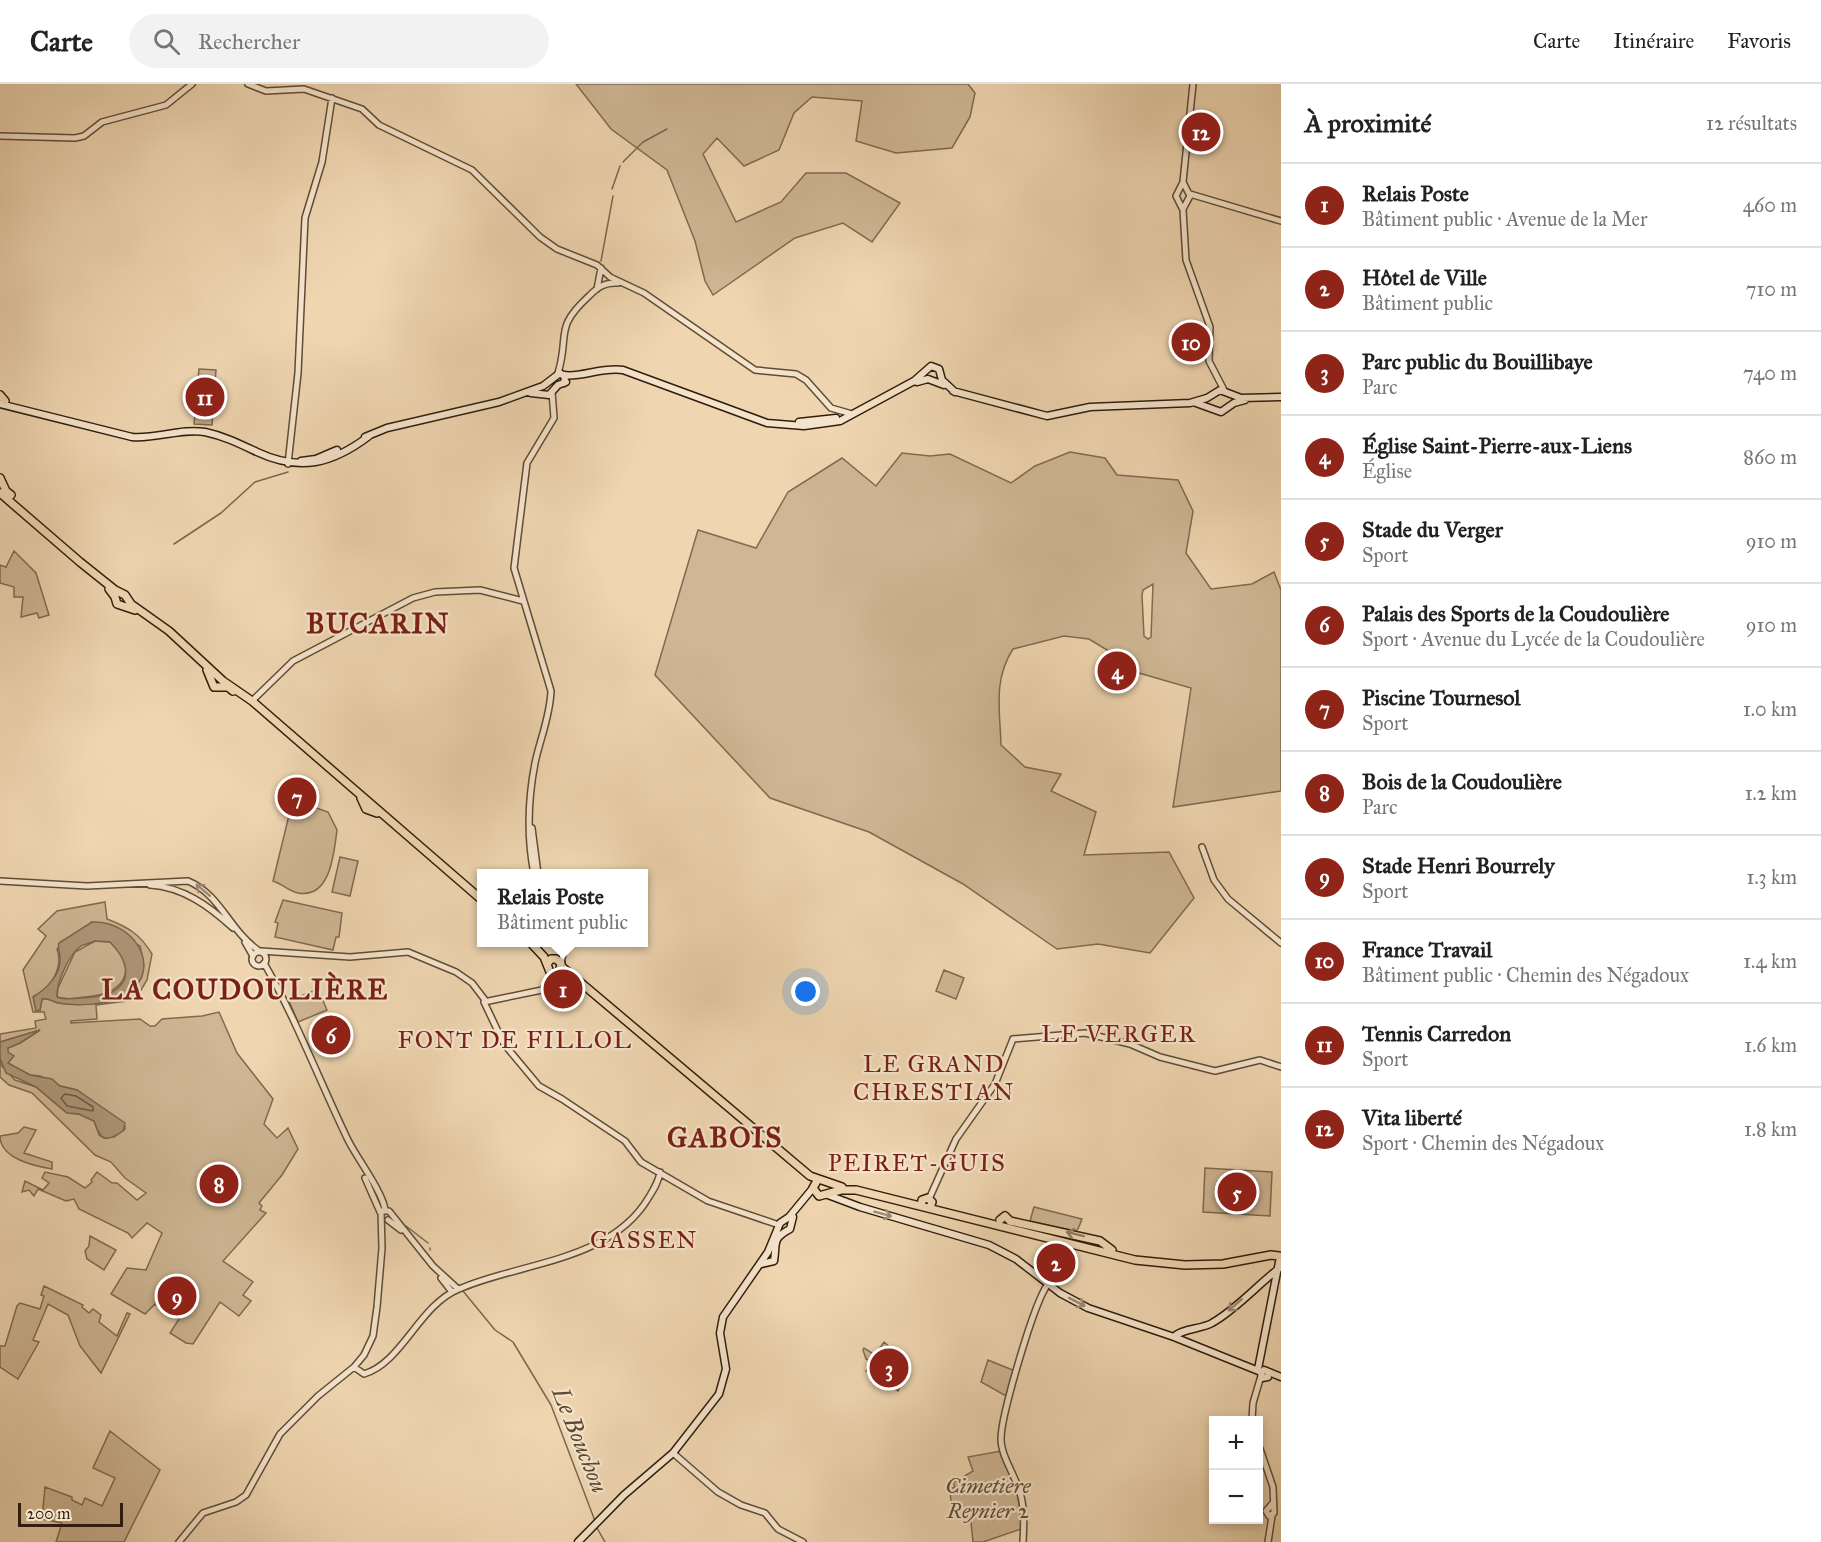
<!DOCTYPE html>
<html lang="fr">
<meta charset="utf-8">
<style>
:root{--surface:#fff;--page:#f2f2f2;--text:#222;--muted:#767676;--line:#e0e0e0;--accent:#8f2418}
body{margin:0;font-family:"IM FELL Great Primer",serif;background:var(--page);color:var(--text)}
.controls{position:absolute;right:18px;bottom:18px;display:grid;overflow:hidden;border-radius:0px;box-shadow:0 3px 9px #0003}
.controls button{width:54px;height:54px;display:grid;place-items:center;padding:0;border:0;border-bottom:2px solid var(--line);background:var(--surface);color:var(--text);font:30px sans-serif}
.scale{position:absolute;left:18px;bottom:15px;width:105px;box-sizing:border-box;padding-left:6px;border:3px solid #311e0c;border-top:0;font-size:16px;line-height:21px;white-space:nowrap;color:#311e0c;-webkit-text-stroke:4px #f5e4cc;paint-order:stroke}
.you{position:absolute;left:806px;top:908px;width:21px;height:21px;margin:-15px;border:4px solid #fff;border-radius:50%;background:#1a73e8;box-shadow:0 0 0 9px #1a73e833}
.badge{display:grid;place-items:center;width:39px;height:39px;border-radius:50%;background:var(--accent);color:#fff;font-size:20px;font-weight:700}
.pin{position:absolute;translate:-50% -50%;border:3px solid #fff;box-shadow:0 2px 6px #0006}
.popup{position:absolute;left:477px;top:785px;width:171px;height:78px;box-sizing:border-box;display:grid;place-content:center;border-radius:0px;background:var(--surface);filter:drop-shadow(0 2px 4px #0005);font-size:20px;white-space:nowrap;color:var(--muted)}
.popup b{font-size:22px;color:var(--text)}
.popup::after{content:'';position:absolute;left:50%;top:100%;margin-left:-12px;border:12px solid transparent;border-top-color:var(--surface)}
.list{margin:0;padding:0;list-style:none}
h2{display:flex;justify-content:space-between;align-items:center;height:78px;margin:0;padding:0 24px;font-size:26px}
h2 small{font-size:20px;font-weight:400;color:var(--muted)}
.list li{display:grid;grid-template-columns:39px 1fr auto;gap:18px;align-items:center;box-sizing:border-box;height:84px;padding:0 24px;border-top:2px solid var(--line)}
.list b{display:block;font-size:22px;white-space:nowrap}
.list p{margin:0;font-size:20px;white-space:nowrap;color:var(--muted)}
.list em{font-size:20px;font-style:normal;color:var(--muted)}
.icon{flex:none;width:33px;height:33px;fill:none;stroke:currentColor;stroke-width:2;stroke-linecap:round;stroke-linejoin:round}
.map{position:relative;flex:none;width:1281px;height:1458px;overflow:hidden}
header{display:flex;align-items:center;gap:36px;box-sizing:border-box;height:84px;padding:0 30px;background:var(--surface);border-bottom:2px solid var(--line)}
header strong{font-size:28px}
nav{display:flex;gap:33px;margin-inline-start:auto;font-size:21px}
.search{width:420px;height:54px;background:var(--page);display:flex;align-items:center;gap:15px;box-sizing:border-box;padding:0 21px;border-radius:33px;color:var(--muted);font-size:22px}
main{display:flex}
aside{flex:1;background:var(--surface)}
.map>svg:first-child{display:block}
.green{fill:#cfb795;stroke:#806a50;stroke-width:1.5;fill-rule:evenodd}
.water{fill:#ae9779;stroke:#7c674d;stroke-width:1.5;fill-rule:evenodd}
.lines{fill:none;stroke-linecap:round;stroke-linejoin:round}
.shore{stroke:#705a42;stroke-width:1.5}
.stream{stroke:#7c674d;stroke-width:1.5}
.tertiary-casing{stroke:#604c35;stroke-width:8}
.secondary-casing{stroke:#311e0c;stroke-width:9}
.primary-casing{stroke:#311e0c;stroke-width:10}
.tertiary{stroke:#f5e4cc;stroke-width:5}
.secondary{stroke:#f5e4cc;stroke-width:6}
.primary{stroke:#efd6b1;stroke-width:7}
.oneway{stroke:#9d8b76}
.oneway2{stroke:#907a5e}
.labels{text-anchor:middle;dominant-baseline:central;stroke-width:4.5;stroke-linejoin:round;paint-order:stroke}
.park-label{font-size:22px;font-style:italic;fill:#604c35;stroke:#f5e4cc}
.neighbourhood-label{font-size:24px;letter-spacing:1.5px;fill:#7a1f14;stroke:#f5e4cc}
.water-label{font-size:24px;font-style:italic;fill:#5d4832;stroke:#f5e4cc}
.district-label{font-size:28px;font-weight:bold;letter-spacing:1.5px;fill:#7a1f14;stroke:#f5e4cc}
</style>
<header>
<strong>Carte</strong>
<div class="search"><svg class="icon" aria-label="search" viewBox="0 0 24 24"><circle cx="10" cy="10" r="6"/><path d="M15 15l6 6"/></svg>Rechercher</div>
<nav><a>Carte</a><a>Itinéraire</a><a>Favoris</a></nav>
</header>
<main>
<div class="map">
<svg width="1281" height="1458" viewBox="0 0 1281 1458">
<rect width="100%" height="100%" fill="#efd6b1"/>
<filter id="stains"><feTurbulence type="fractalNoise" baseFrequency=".00333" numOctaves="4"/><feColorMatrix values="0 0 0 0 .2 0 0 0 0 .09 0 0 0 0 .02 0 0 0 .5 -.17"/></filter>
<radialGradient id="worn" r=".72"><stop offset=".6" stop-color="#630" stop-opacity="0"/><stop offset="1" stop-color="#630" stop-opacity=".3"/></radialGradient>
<path class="green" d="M576,0H968L975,9L970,33L952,64L896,69L856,57L862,17L812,13L794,29L779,66L744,82L717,54L703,70L736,138L781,118L806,89H846L900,119L872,158L843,139L795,154L713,211L705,197L695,157L667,86L611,45Z
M199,285L216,286L212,341L194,340Z
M1070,368L1105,374L1117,391L1178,396L1193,427L1186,469L1211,505L1252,500L1274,488L1281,506V707L1173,723L1191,604L1132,587L1122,575L1089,555L1064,552L1013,565C993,596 1000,626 1001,661L1025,683L1061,690L1051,707L1096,728L1084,771L1169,768L1194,814L1150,869L1098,860L1057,865L963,800L869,748L770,714L655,591L698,446L756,464L788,408L842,374L876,402L902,369L930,372L950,370L1011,399L1035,382ZM1153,500L1151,553L1148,555L1144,552L1142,511L1143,506Z
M14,467L36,489L49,531L39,534L37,529L21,533L23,513H14V503L0,499V481L6,483Z
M308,721L328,728L337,746C334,768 331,815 298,809C288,807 283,800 273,797L291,723H308Z
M340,773L358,777L350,812L332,808Z
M283,816L342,829L339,853H336L333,866L275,853L278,839L275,838Z
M105,818L107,835C128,843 140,850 152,870L147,896L135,916L96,921L97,935L71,937V939L140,935L150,942H155L162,935L202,932L219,928L237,969L273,1015L264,1040L277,1054L288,1044L298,1065L282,1091L259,1119L262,1122L260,1126L266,1129L223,1177L253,1198L243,1211L251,1217L239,1232L220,1218L193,1260L186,1259L170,1249L179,1235L155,1220L145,1230L111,1210L127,1184L146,1186L162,1149L147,1139L132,1154L128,1149L79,1125L74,1115L66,1117L38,1105L34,1112L29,1106L22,1108L25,1097L43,1106L49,1099L42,1094L45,1088L68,1093L85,1104L92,1098L91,1096L97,1088L112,1099H117L137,1116L146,1109L125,1094L111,1078L95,1071L32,1009L9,1001L0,993V974L1,981L15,996L36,1003L67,1029L79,1030L94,1037L99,1051L104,1054L114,1053L125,1045V1042L77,1006L60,1002L40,992L30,991L7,979L8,964L20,959L40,946L0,958V950L36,944L35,937L46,935L44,928H33L23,886L46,852L38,845L57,827ZM92,838L140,862C142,872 146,884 141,894C128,919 84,923 59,919C52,918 49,913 42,915L40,926L34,912C50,906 64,883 57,865Z
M95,857L110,858C141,888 122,910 85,913C76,914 66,917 57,913L58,904L75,868Z
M944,886L964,894L956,915L936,907Z
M318,905L327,926L298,938L289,917Z
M24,1043L36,1046L24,1069L52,1078V1085C35,1082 0,1075 0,1052L18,1049Z
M1205,1084L1272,1088L1270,1132L1203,1128Z
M1034,1123L1082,1135L1078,1145L1075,1147L1030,1137Z
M90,1152L116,1166L104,1186L87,1175L85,1167L89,1162Z
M44,1202L83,1221L82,1223L89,1229L93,1225L101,1231L99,1238L117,1252L127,1229L130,1230L101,1289L80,1262L68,1231L48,1220L33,1256L39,1258L18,1295L0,1283V1262H5L17,1222L20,1219L40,1225L44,1212L41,1211Z
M884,1258L909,1280L898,1307L866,1287L872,1278L866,1275L863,1266L864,1264L875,1271Z
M988,1276L1015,1287L1006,1312L981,1298Z
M110,1347L160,1386L124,1458H56L62,1439L42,1435L45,1403L72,1413V1416L82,1421L85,1414L102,1422L115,1394L93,1384Z
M1001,1367C1012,1393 1022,1416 1021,1445L983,1458H973L971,1438L952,1430L950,1405L955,1403L953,1399L973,1387L968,1373Z"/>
<path class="water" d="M92,838C138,836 168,893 118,915C104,921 74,922 59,919C52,918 49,913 42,915L40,926L36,927L33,913C46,905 61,891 60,874C60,867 57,866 59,859ZM95,857L110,858C125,873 136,896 110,909C102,913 91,913 81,914C73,915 65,916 57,913C56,900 69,870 81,862C85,860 91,859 95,857Z
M40,946L20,959L8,964V968L14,972L8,979L30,991L52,995L60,1002L77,1006L125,1039L123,1047C105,1059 101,1057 94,1037L79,1030L67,1029L36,1003L6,989L0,974V958Z"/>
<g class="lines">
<path class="shore" d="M65,1010L76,1012L93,1023V1027L67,1022L61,1014Z"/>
<path class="stream" d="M623,78L643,58L667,45
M612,105L620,82
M601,177L613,112
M174,460L221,429L255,398L288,388
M406,1142L428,1159
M430,1164V1166
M463,1207L495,1246L513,1258L551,1321L595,1437
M597,1444L605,1458"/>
<g class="tertiary-casing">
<path id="tertiary" d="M248,0L266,7L304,5L362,25L379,41L472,86L540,153L557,165L597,181L610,193L644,209L755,286L796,290L806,296L831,324L852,330
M1193,0L1183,98L1176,112L1183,126L1186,176L1210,243L1209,277L1224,306
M0,52L75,54L84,52L102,38L166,21L192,0
M1183,98L1190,112L1183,125
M1190,110L1281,137
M597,205L601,184
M558,289C570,250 553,245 589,212C598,203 605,198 618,199
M288,380L298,289L305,134L322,78L332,14
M252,617L293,577L413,514L435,508L480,506L523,517
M532,744L538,790
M1202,763L1214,796L1228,815L1281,859
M534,790C527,754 528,715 535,679C540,655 550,633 551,607L514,484L527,379L554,334L552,308
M0,797L87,802L188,797C220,810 230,847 258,866
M150,801C183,803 209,822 233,844
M245,858L253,872
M261,867L350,873L408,868L456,888L472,899L485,916
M252 875a7 7 0 1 1 14 0a7 7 0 1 1-14 0Z
M264,879C296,935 320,998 348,1056C358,1076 381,1105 385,1125
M561,879L566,858
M556,889L542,906L484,918L504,960L539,1002L562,1015L625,1057L641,1078L708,1117L779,1141
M1013,955L1085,949L1130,960L1160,973L1215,987L1260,976L1281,983
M365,1094L380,1128
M929,1115L956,1055L995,1000L1013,955
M388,1136L401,1146
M441,1194L452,1208
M354,1283L364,1290C402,1279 419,1221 459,1205C521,1178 611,1178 649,1113C654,1105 659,1097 660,1088
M1252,1336L1253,1319L1261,1292
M1258,1359L1273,1403L1274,1429L1269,1432L1266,1427L1273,1419
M673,1369L718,1408L741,1421L765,1429L778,1445L803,1458
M179,1458L203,1429L236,1418L246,1411L280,1350L318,1312L354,1283L364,1271L373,1252L377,1223L382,1164L381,1127H389L433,1182L458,1205
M1023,1458C1024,1440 1025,1420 1018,1403C1013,1388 1001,1371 1001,1355C1001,1332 1034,1218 1048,1200
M1268,1458L1272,1432"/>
</g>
<g class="secondary-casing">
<path id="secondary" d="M564,291C580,294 601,283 623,286L767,339L804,342L840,337L914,297L931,282L939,285L942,296L955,308
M917,298L928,295L944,301
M953,307L1047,332L1090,323L1190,319L1207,314L1220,306L1241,314L1281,313
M531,309L549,311L558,301L566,298
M1196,319L1221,328L1234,319L1245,316
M0,320L132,353C157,355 181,344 205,348C224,352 240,360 257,368C300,388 332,380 369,352
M799,338L836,334
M365,353L387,344L499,318L543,302L560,289L565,293L564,299
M301,377L316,375L337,366
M828,1111L860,1123L989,1161L1016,1175L1060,1209L1088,1224L1174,1253L1261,1288
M761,1180L774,1177C777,1160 771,1155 790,1145L793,1133
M1174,1253C1180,1245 1202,1245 1212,1239C1237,1225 1258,1200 1281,1183
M1258,1285L1280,1173
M1264,1286L1281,1293
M1261,1288L1262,1294L1268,1293
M578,1458L624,1411L673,1369L719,1310L726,1285L720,1249L723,1233L768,1168L780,1139L789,1133L813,1104"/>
</g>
<g class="primary-casing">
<path id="primary" d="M0,311L5,317
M0,394L6,407L11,411
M0,409L80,478L115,506L125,511L131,520L169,547L223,597L252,617L482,816
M109,505L115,513L117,520L135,526
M207,586L214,603H228L233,607
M361,714L366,725L377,729
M530,858L544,873L550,888L571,895
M547,880L551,875H556L561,879L560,885
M561,882L810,1092L842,1103
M818,1095L813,1104L819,1112L841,1106H856L1135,1176L1185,1181L1223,1180L1271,1171L1279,1172
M921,1122L922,1116L928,1114L932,1118L930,1124
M1000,1136L1005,1132L1010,1137
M1010,1137L1100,1157L1112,1166"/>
</g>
<use href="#tertiary" class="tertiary"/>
<use href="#secondary" class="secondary"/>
<use href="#primary" class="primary"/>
</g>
<defs><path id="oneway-shaft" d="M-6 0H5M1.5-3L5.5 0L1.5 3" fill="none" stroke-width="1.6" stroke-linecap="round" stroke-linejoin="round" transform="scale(1.5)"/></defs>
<g class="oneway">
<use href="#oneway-shaft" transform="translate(203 806) rotate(-140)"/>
<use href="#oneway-shaft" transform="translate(883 1130) rotate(15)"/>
<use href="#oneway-shaft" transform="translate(1077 1218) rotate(27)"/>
<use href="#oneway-shaft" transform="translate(1235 1221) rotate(139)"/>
</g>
<use class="oneway2" href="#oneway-shaft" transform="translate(1075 1150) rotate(-166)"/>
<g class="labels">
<g class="park-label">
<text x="988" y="1401">Cimetière<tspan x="988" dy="25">Reynier 2</tspan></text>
</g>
<g class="neighbourhood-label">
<text x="1119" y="950">LE VERGER</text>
<text x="515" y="956">FONT DE FILLOL</text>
<text x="934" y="980">LE GRAND<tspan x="934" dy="28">CHRESTIAN</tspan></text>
<text x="917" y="1079">PEIRET-GUIS</text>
<text x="644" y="1156">GASSEN</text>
</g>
<g class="water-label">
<text transform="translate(580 1356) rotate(68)">Le Bouchou</text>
</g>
<g class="district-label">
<text x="378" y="539">BUCARIN</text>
<text x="245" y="905">LA COUDOULIÈRE</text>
<text x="725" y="1053">GABOIS</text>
</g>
</g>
<rect width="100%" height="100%" filter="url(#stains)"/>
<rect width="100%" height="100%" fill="url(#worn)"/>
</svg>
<div class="controls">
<button>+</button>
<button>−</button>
</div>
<div class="scale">200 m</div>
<div class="you"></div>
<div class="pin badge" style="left:563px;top:905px">1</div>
<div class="popup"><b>Relais Poste</b>Bâtiment public</div>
<div class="pin badge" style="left:1056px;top:1179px">2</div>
<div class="pin badge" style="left:889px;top:1284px">3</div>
<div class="pin badge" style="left:1117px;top:587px">4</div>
<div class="pin badge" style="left:1237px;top:1108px">5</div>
<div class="pin badge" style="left:331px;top:951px">6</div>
<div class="pin badge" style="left:297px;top:713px">7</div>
<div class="pin badge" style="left:219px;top:1100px">8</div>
<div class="pin badge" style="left:177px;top:1212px">9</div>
<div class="pin badge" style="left:1191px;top:258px">10</div>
<div class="pin badge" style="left:205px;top:313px">11</div>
<div class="pin badge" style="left:1201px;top:48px">12</div>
</div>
<aside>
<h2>À proximité<small>12 résultats</small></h2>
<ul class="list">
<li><span class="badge">1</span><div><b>Relais Poste</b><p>Bâtiment public · Avenue de la Mer</p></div><em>460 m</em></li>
<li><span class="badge">2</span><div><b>Hôtel de Ville</b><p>Bâtiment public</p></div><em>710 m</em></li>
<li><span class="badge">3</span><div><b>Parc public du Bouillibaye</b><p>Parc</p></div><em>740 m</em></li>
<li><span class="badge">4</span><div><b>Église Saint-Pierre-aux-Liens</b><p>Église</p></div><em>860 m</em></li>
<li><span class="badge">5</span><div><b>Stade du Verger</b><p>Sport</p></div><em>910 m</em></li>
<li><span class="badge">6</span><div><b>Palais des Sports de la Coudoulière</b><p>Sport · Avenue du Lycée de la Coudoulière</p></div><em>910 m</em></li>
<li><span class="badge">7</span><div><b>Piscine Tournesol</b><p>Sport</p></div><em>1.0 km</em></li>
<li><span class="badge">8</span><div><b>Bois de la Coudoulière</b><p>Parc</p></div><em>1.2 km</em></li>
<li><span class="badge">9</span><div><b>Stade Henri Bourrely</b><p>Sport</p></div><em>1.3 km</em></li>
<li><span class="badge">10</span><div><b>France Travail</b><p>Bâtiment public · Chemin des Négadoux</p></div><em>1.4 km</em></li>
<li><span class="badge">11</span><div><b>Tennis Carredon</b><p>Sport</p></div><em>1.6 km</em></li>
<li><span class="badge">12</span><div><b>Vita liberté</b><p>Sport · Chemin des Négadoux</p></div><em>1.8 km</em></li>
</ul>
</aside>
</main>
